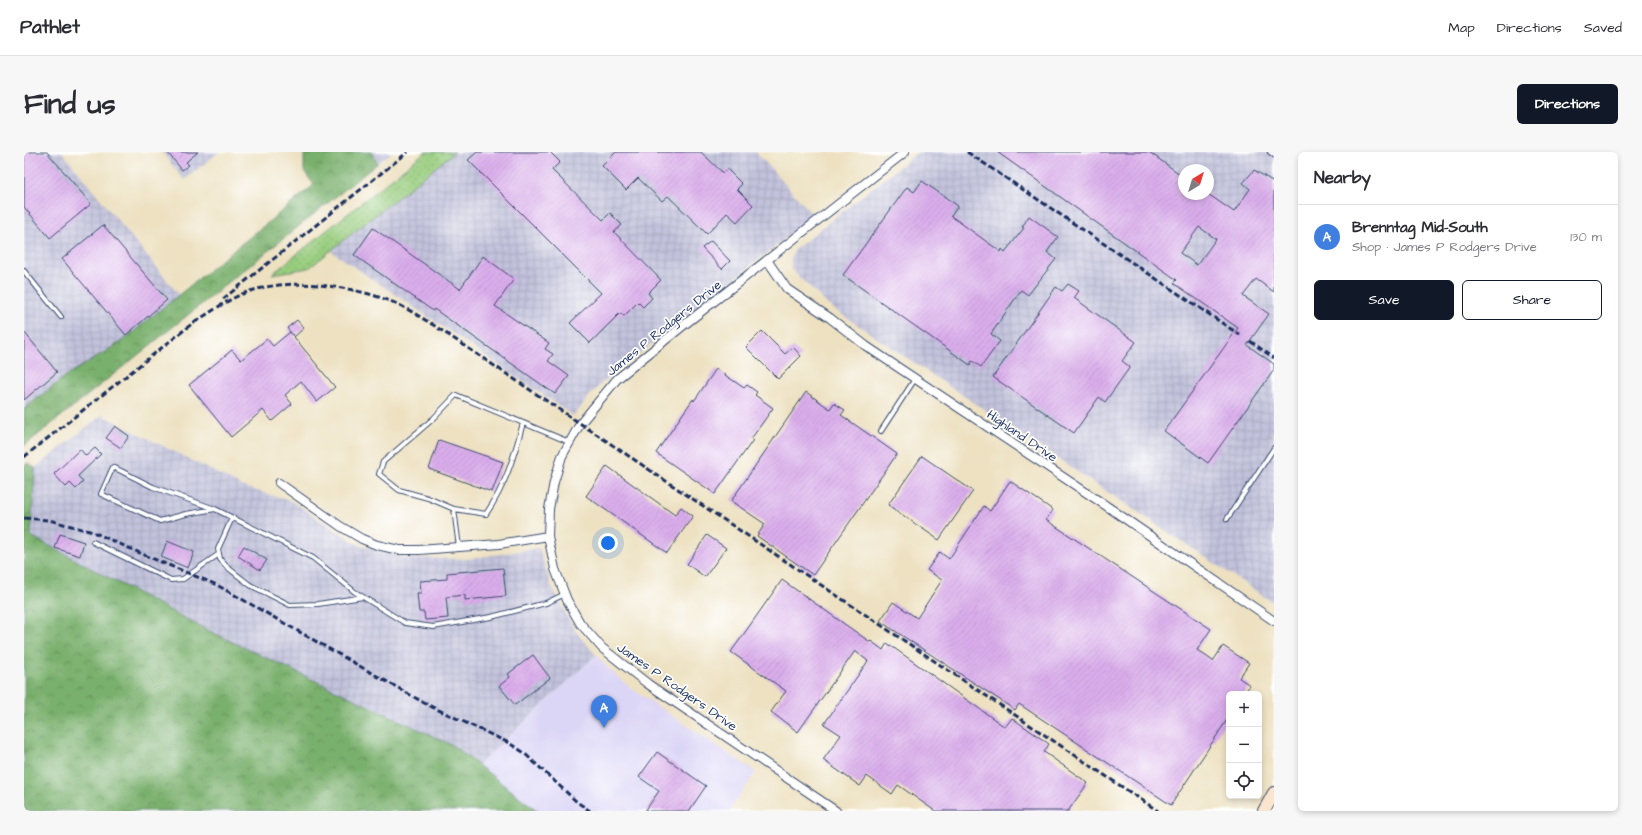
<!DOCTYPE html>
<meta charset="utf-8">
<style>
:root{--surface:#fff;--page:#f7f7f7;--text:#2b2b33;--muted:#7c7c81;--line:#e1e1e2;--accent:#111827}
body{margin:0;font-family:"Architects Daughter",sans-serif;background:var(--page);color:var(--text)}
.controls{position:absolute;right:12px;bottom:12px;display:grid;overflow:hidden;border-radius:6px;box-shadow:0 2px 6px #0003}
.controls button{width:36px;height:36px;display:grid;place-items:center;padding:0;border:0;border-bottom:1px solid var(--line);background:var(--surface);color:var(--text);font:20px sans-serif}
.compass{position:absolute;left:1154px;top:12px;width:36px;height:36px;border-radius:50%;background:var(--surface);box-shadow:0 2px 6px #0003;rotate:38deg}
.you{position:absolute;left:584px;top:391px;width:14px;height:14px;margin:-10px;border:3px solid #fff;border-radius:50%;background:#1a73e8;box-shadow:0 0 0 6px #1a73e833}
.badge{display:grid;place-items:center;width:26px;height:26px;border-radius:50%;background:var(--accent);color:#fff;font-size:13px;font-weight:700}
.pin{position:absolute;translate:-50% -33px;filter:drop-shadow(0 1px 2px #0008)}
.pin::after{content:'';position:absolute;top:21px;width:14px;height:12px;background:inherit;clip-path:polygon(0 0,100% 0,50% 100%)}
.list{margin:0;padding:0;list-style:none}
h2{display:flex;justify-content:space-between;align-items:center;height:52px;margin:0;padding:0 16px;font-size:17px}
h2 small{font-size:13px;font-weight:400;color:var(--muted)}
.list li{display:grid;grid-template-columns:26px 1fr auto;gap:12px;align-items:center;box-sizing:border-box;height:64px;padding:0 16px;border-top:1px solid var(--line)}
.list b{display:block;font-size:15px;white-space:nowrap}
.list p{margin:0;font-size:13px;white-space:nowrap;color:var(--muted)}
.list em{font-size:13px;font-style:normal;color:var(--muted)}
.actions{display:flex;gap:8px;padding:12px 16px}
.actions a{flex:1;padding:9px 0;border:1px solid var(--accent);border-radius:6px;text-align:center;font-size:14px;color:var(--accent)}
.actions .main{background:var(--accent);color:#fff}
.icon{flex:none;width:22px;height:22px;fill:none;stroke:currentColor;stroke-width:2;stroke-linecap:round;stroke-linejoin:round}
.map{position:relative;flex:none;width:1250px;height:659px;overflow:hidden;border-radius:6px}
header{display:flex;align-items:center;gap:24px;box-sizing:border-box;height:56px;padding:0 20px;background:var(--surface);border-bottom:1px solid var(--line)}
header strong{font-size:19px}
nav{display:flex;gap:22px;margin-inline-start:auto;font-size:14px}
.intro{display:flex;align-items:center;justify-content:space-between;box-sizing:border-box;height:96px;padding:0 24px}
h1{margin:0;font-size:28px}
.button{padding:10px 18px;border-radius:6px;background:var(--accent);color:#fff;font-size:14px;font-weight:700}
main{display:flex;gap:24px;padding:0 24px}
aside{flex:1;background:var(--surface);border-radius:6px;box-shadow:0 2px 6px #0003}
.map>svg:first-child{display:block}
.built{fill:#dcd6f6}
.industrial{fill:url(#industrial-grid);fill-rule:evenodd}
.grass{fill:url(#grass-dots);stroke:#5a7e6e}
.forest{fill:url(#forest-crowns);stroke:#4a7066}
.building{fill:url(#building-hatch);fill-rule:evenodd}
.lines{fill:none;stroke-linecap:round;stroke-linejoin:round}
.lane-casing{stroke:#3a4a6d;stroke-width:6}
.street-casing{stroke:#3a4a6d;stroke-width:10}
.secondary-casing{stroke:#3a4a6d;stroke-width:14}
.lane{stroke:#fff;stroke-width:4}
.street{stroke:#fff;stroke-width:8}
.secondary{stroke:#fbe5cf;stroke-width:12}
.rail{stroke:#1b2f5e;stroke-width:3;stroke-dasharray:6 3;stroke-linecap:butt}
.labels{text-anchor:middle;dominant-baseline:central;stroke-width:3.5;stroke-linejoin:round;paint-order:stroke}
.street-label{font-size:13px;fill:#1b2f5e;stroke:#fff}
</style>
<header>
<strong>Pathlet</strong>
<nav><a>Map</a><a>Directions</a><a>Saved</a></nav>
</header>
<div class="intro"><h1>Find us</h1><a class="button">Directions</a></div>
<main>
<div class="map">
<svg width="1250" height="659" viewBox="0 0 1250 659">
<defs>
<pattern id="industrial-grid" width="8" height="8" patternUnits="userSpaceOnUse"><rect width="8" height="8" fill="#c2c2dc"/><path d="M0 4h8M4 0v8" fill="none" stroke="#a6a7bf"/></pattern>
<pattern id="grass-dots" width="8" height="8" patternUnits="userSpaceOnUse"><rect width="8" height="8" fill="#99cd7e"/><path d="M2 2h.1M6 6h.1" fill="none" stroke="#83b06f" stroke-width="1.8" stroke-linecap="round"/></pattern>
<pattern id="forest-crowns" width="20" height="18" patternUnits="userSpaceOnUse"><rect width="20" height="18" fill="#7ab06d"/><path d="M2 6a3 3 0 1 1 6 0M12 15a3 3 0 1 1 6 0" fill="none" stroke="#63905d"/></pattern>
<pattern id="building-hatch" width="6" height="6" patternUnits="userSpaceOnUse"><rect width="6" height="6" fill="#daadeb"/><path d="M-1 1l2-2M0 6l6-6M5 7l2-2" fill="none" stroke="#ba95cc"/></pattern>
</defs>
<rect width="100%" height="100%" fill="#fff"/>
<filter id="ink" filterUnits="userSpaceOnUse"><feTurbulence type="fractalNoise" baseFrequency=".025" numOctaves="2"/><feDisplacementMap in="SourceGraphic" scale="8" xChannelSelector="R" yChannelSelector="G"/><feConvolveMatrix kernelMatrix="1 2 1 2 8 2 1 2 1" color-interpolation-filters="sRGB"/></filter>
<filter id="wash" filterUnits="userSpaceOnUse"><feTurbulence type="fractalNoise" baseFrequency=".012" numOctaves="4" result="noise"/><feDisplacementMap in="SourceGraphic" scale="16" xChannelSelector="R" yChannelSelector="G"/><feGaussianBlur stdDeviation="0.9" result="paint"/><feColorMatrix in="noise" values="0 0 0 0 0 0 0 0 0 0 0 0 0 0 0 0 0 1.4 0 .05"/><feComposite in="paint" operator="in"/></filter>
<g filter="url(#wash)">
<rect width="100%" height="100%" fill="#ede1c1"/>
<path class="built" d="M572,503L588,520L611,539L732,620L705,659H514L454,613Z"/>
<path class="industrial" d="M0,0H38L155,143L98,189L42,224L0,257Z
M138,0H195L160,28Z
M347,0H368L354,11Z
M431,0H732L790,64L578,231L566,243L550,264L307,99Z
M894,0H1250V451L823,166L804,153L767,117V107L771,97ZM1160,18H1184V42H1160Z
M78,263L220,335L267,349L333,392L383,406L444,407L515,396L527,433L550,477L572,503L454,613L428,593L181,477L7,384L11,316Z"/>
<path class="grass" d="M401,0H431L285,116L248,122Z"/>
<path class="forest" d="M281,0H347L354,11L0,294V257L42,224L98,189L290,33L280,19V2Z
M4,311L11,316L7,384L181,477L428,593L514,659H0V314Z"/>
<g id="blocks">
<path class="building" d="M0,0H23L67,52L26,86L0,55Z
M143,0H174L162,10L165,13L158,18Z
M453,0H526L536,10L528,18L579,68L586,61L598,73L590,80L637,128L624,141L628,146L619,155L614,150L600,164L596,161L566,191L546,171L577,141L444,8Z
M592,0H677L699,21L703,17L718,32L713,37L729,53L713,70L703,61L683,82L644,44L638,49L614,26L602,38L578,14Z
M973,0H1125L1160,25V42H1184L1210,60L1226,37L1219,31L1230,18L1250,30V140L1232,127L1219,144L1245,162L1223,193L1250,212V218L1184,311L1140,279L1214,176L1150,131L1153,128ZM1175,75L1192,87L1173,113L1156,101Z
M898,29L934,54L927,64L977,100L978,97L981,100L1000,76L998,75L1005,64L1034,85L1023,100L1032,107L1004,143L997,138L967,182L976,189L957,215L948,209L946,213L819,123L883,35L890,40Z
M79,73L143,148L102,183L38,107Z
M349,76L436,137L459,104L490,127L471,154L525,191L521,197L529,202L524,209L545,224L531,242L410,157L409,159L330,103Z
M687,89L706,109L698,117L678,96Z
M1044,132L1055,139L1050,146L1112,190L1098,209L1106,215L1081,250L1075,245L1050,281L969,225L1032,135L1038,139Z
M273,168L280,176L270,185L263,176Z
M738,179L761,202L769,195L777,204L754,227L722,195Z
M0,180L33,220L0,248Z
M266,180L311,235L293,250L277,229L261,243L268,252L248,269L239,258L207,285L165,233L208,198L217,208L243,187L249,194Z
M692,217L720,236L723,233L733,240L731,243L749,256L727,287L729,288L691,342L632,301L669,247L670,249Z
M782,240L806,257L810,251L821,258L817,263L873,302L789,423L733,384L741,372L707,349Z
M91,274L105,284L97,296L82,286Z
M415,288L479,310L468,340L405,317Z
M71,296L77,302L54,324L59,330L52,337L46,331L42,335L30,322L56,297L62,304Z
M898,304L949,339L915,388L864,353Z
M583,314L651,363L657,355L669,364L643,401L562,344Z
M986,329L1029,358L1022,368L1187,477L1173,498L1189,509L1199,494L1225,511L1215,526L1226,533L1220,542H1205V565L1147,653L995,552L991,558L856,469L869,450L893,466L918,428L903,418L916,400L925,407L960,354L966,359Z
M36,382L60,390L56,404L31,396Z
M683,383L702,396L681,425L663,412Z
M143,389L170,400L164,416L137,405Z
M220,394L243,408L236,418L214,404Z
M479,416L482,444L441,448V443L422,445L424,466L401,468L400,460H395L393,441H397L396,429L423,427V421Z
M758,428L846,490L847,489L859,498L863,491L981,575L988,566L1025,592L1020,600L1064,631L1044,659H911L874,633L868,642L843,624L836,634L799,608L817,583L800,572L844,509L831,499L774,580L747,560L762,539L707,500Z
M509,503L526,526L491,553L475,534L486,525L484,522Z
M633,600L682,634L665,659H621L635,639L615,625Z"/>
</g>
</g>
<g filter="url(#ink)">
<use href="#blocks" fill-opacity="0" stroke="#3a4a6d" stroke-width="1"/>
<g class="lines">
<g class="lane-casing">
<path id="lane" d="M1246,0L1250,3
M0,119L37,165
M857,279L891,227
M191,357L162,362L136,369L77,342L89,315L129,335L191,357L289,406L331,440L381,471L409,475L467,465L522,451L541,442
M430,357L462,362C482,333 490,304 499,271
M208,366L194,397L196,407L203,415L226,433L266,453L294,452L339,445
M1203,367L1250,296
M69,390L147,428L159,427L195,402
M435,395L430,357L404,346L375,338L355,322L359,310L410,266L432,243L545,290"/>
</g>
<g class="street-casing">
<path id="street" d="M743,108L763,137L806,166L842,194L1087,357L1250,469
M255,331L316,374L338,387L353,393L375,398H395L475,392L524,384
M812,659L624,532L578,496L556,471L543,448L531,417L524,384L525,357L530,330L538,304L556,272L593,227L660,173L881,0"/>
</g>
<g class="secondary-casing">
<path id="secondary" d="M1240,659L1250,641"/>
</g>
<use href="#lane" class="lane"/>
<use href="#street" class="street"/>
<use href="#secondary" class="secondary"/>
<path class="rail" d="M943,0L1216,183
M199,147L384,0
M171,170C190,158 208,144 230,138C269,126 328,134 366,149C382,155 396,165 411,174L1134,659
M1226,189L1250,206
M0,305L174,167
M0,366L25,368L69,380L125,405L193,433L404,553L485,591L499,600L553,650L566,659"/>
</g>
</g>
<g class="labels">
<g class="street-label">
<text transform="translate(640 176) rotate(-39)">James P Rodgers Drive</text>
<text transform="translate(998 284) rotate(34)">Highland Drive</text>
<text transform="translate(653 535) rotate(35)">James P Rodgers Drive</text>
</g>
</g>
</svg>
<div class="controls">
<button>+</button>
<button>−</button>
<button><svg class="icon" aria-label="locate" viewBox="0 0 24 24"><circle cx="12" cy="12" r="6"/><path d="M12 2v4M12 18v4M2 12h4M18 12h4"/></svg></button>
</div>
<svg class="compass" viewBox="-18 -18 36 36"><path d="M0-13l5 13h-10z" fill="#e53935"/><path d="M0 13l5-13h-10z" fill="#7c7c81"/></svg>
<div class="you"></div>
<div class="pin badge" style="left:580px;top:576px;background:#3f7fe0">A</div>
</div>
<aside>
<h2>Nearby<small></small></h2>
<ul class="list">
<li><span class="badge" style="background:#3f7fe0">A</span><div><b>Brenntag Mid-South</b><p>Shop · James P Rodgers Drive</p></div><em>130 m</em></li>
</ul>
<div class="actions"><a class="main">Save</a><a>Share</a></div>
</aside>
</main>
